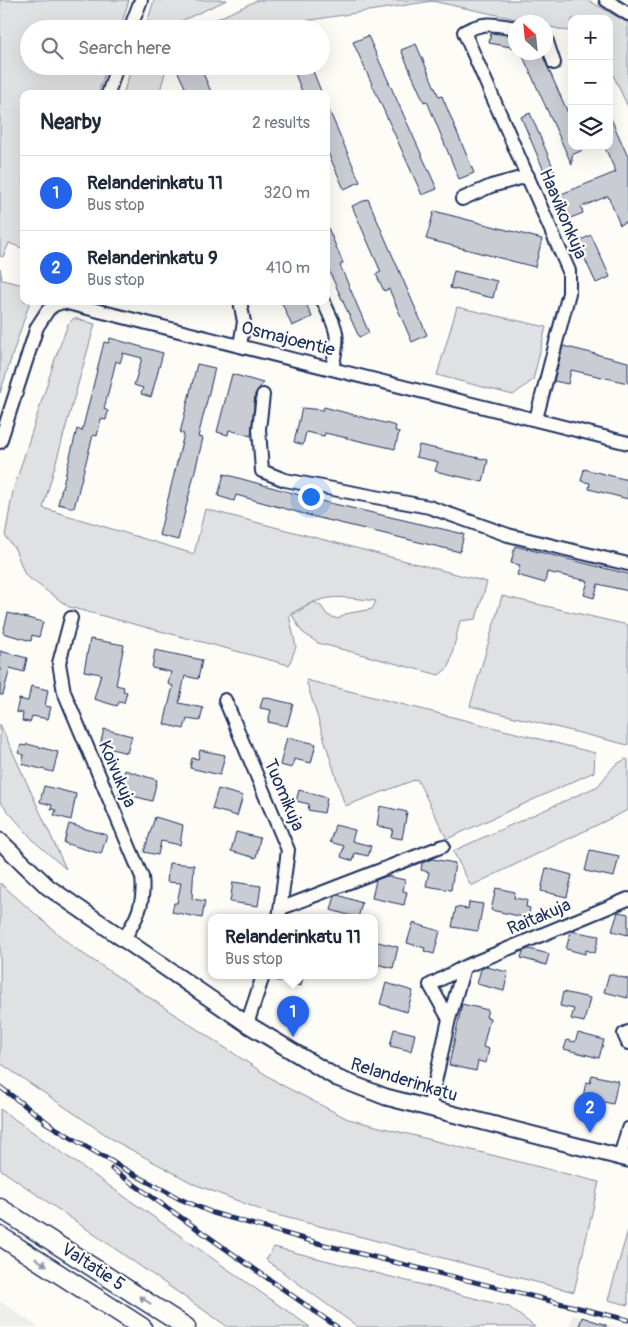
<!DOCTYPE html>
<meta charset="utf-8">
<style>
:root{--surface:#fff;--page:#f6f6f7;--text:#1f2937;--muted:#747a83;--line:#e0e1e3;--accent:#2563eb}
body{margin:0;font-family:Pangolin,sans-serif;background:var(--page);color:var(--text)}
.controls{position:absolute;right:15px;top:15px;display:grid;overflow:hidden;border-radius:10px;box-shadow:0 5px 20px #0002}
.controls button{width:45px;height:45px;display:grid;place-items:center;padding:0;border:0;border-bottom:1px solid var(--line);background:var(--surface);color:var(--text);font:25px sans-serif}
.compass{position:absolute;left:508px;top:15px;width:45px;height:45px;border-radius:50%;background:var(--surface);box-shadow:0 5px 20px #0002;rotate:333deg}
.you{position:absolute;left:310px;top:496px;width:18px;height:18px;margin:-12px;border:4px solid #fff;border-radius:50%;background:#1a73e8;box-shadow:0 0 0 8px #1a73e833}
.badge{display:grid;place-items:center;width:32px;height:32px;border-radius:50%;background:var(--accent);color:#fff;font-size:16px;font-weight:700}
.pin{position:absolute;translate:-50% -41px;filter:drop-shadow(0 1px 2px #0008)}
.pin::after{content:'';position:absolute;top:26px;width:18px;height:15px;background:inherit;clip-path:polygon(0 0,100% 0,50% 100%)}
.popup{position:absolute;left:208px;top:914px;width:170px;height:65px;box-sizing:border-box;display:grid;place-content:center;border-radius:10px;background:var(--surface);filter:drop-shadow(0 1px 4px #0005);font-size:16px;white-space:nowrap;color:var(--muted)}
.popup b{font-size:19px;color:var(--text)}
.popup::after{content:'';position:absolute;left:50%;top:100%;margin-left:-10px;border:10px solid transparent;border-top-color:var(--surface)}
.list{margin:0;padding:0;list-style:none}
h2{display:flex;justify-content:space-between;align-items:center;height:65px;margin:0;padding:0 20px;font-size:21px}
h2 small{font-size:16px;font-weight:400;color:var(--muted)}
.list li{display:grid;grid-template-columns:32px 1fr auto;gap:15px;align-items:center;box-sizing:border-box;height:75px;padding:0 20px;border-top:1px solid var(--line)}
.list b{display:block;font-size:19px;white-space:nowrap}
.list p{margin:0;font-size:16px;white-space:nowrap;color:var(--muted)}
.list em{font-size:16px;font-style:normal;color:var(--muted)}
.icon{flex:none;width:28px;height:28px;fill:none;stroke:currentColor;stroke-width:2;stroke-linecap:round;stroke-linejoin:round}
.map{position:relative;flex:none;width:628px;height:1327px;overflow:hidden}
.search{position:absolute;background:var(--surface);box-shadow:0 5px 20px #0002;left:20px;top:20px;width:310px;height:55px;display:flex;align-items:center;gap:12px;box-sizing:border-box;padding:0 18px;border-radius:28px;color:var(--muted);font-size:19px}
.panel{position:absolute;background:var(--surface);box-shadow:0 5px 20px #0002;left:20px;top:90px;width:310px;height:215px;border-radius:10px}
.map>svg:first-child{display:block}
.built{fill:#edeeec}
.green{fill:#e0e1e3;stroke:#7e88a0}
.building{fill:#c9ccd3;stroke:#1b2f5e}
.lines{fill:none;stroke-linecap:round;stroke-linejoin:round}
.minor-casing{stroke:#1b2f5e;stroke-width:16}
.major-casing{stroke:#1b2f5e;stroke-width:19}
.highway-casing{stroke:#1b2f5e;stroke-width:21}
.minor{stroke:#fdfcf7;stroke-width:12}
.major{stroke:#fdfcf7;stroke-width:15}
.highway{stroke:#fdfcf7;stroke-width:18}
.rail-casing{stroke:#1b2f5e;stroke-width:5}
.rail{stroke:#fdfcf7;stroke-width:3;stroke-dasharray:9;stroke-linecap:butt}
.oneway{fill:#8c96aa}
.labels{text-anchor:middle;dominant-baseline:central;stroke-width:4.5;stroke-linejoin:round;paint-order:stroke}
.street-label{font-size:18px;fill:#1b2f5e;stroke:#fdfcf7}
</style>
<div class="map">
<svg width="628" height="1327" viewBox="0 0 628 1327">
<rect width="100%" height="100%" fill="#fdfcf7"/>
<filter id="ink" filterUnits="userSpaceOnUse"><feTurbulence type="fractalNoise" baseFrequency=".02" numOctaves="2"/><feDisplacementMap in="SourceGraphic" scale="10" xChannelSelector="R" yChannelSelector="G"/><feConvolveMatrix kernelMatrix="1 2 1 2 8 2 1 2 1" color-interpolation-filters="sRGB"/></filter>
<g filter="url(#ink)">
<path class="built" d="M0,1301L38,1327H0Z
M573,1315L619,1327H569Z"/>
<path class="green" d="M0,0H129L120,29H29V66H107L98,94H24V249L9,243L3,257L0,256Z
M154,0H227L179,22L178,29H145Z
M258,0H588L628,23V107L609,66V19H572V32L546,26V22H530L432,1L254,29H203L208,23Z
M132,66H167L159,94H123Z
M0,268L2,280L24,285V301H30L0,393Z
M457,307L546,327L533,380L513,395L437,375Z
M74,318L95,324L43,508L194,554L205,509L487,582L476,619L460,621L449,667L439,675L318,643L302,632L292,615L314,602L322,607L327,615L338,619L345,614L372,609L376,601C336,596 325,593 289,615L296,647L289,665L69,607L25,575L15,549L5,536L13,491L55,359L68,324Z
M502,596L628,625V745L470,706Z
M306,680L595,753L594,772L447,839L417,779L345,806Z
M0,724L66,869L35,842L0,802Z
M626,759L628,760V810L471,886L453,851L598,786L615,765Z
M0,883L73,947L280,1084L348,1119L599,1182L574,1292L269,1213L194,1184L115,1141L0,1063Z
M0,1109L310,1327H228L0,1169Z
M628,1230V1305L608,1300Z
M274,1247L509,1307L535,1327H358L266,1260Z"/>
<path class="building" d="M491,33L516,36V48L489,43Z
M368,36L437,189L422,195L353,42Z
M416,44L439,97L442,96L474,173L459,179L427,101L424,102L401,50Z
M521,52H541L572,122V146H591L572,155V165Z
M187,66H200L212,94H188L177,70Z
M292,66H311L322,94H303Z
M326,103L360,182L344,189L326,148Z
M530,113L556,174L547,178L521,117Z
M609,114L628,157V221L620,225L608,196L581,207L583,213L563,221L554,197L616,172L604,146H609Z
M368,199L427,335L412,342L389,289L384,291L376,274L381,272L352,206Z
M434,211L542,239L535,267L426,239Z
M326,223L343,263L340,265L369,333L359,337L326,264Z
M591,235L610,277L596,283L577,242Z
M454,271L497,281L493,298L450,288Z
M281,301H305L312,317L292,326Z
M110,338L163,353L151,397L141,394L143,388L134,385L142,358L123,353L120,363L116,361L104,409L108,411L106,420L101,419L97,436L93,435L74,508L58,504L77,429L82,431L104,342L109,343Z
M563,346L628,362V383L571,370L568,384L554,381Z
M197,364L215,368L198,437L203,438L178,540L159,535L184,434L180,433Z
M232,374L263,383L255,394L251,436L229,430L228,435L217,432Z
M324,407L396,426L395,431L399,432L395,449L325,433L324,436L306,432L303,445L294,442L302,408L323,410Z
M419,445L488,460L483,482L435,471L438,462L416,457Z
M584,469L628,480V499L589,489L590,483L581,481Z
M224,474L321,501L464,534L460,552L315,517L236,495L234,501L218,496Z
M515,546L628,574V591L598,584L594,598L584,595L588,581L547,572L545,583L517,575L520,565L511,563Z
M8,613L43,622L39,637L32,635L31,641L3,633Z
M90,639L124,645L116,685L124,687L123,691L127,692L124,703L119,702L117,706L94,699L101,674L84,671Z
M155,650L202,660L198,679L185,676L179,703L203,708L200,721L187,719L184,729L164,724L173,686L168,684L171,672L152,668Z
M0,651L27,658L24,672L10,668L3,695H0Z
M31,686L48,690L45,706L51,707L48,719L32,716L30,722L22,721L23,713L16,712L19,699L28,701Z
M263,697L293,704L287,726L268,722L271,710L260,708Z
M104,729L132,736L127,753L100,746Z
M287,737L316,744L311,763L294,759L292,768L280,765Z
M27,744L58,752L53,772L22,764L24,755L18,753L21,745L26,746Z
M200,750L225,755L220,775L190,768L192,758L198,759Z
M125,770L157,780L152,801L129,795L128,799L118,797Z
M44,786L76,794L71,820L54,815L56,810L51,809L52,805L40,802Z
M218,789L243,796L237,816L212,809Z
M299,790L327,798L324,813L308,810L309,804L296,801Z
M380,806L407,812L402,839L391,837L393,829L377,826Z
M155,817L183,825L180,845L161,841L158,855L144,852Z
M69,824L107,835L101,854L64,843Z
M335,825L355,830L352,841L371,846L368,856L355,853L353,861L341,857L344,846L330,842Z
M236,832L260,838L256,858L231,851Z
M590,850L619,856L614,877L585,871Z
M432,859L455,863L451,890L426,886L429,872L421,870L422,863Z
M169,863L194,865L192,899L205,901L202,918L172,912L174,903H177L181,883L167,882Z
M546,868L572,875L567,897L541,891Z
M387,876L405,880L403,891L407,892L404,905L372,898L376,880Z
M233,882L261,886L258,906L230,902Z
M496,888L515,892L514,898L527,900L526,907L530,908L528,918L491,910Z
M338,895L362,903L358,918L331,910L335,896Z
M469,902L483,904L478,931L452,927L456,907L468,909Z
M618,912L628,914V935L612,931Z
M413,923L440,931L434,954L424,951L425,948L407,943Z
M571,931L599,936L595,953L586,950L585,954L566,949Z
M374,941L398,947L393,968L376,964L378,955L374,954Z
M529,949L549,954L546,965L521,958L523,951Z
M486,967L508,972L504,991L477,984L481,969Z
M609,974L628,979V998L604,992Z
M274,976H303L301,986L274,980Z
M386,983L413,991L407,1012L380,1004Z
M563,992L590,998L584,1022L571,1019L574,1009L560,1006Z
M462,1004L488,1010L486,1017L490,1018L483,1047L489,1049L486,1063L478,1061L476,1071L449,1065Z
M394,1029L415,1034L411,1051L390,1046Z
M578,1033L604,1040L599,1058L564,1049L567,1040L575,1042Z
M592,1075L618,1081L613,1104L583,1097L586,1082L590,1083Z
M582,1317L606,1325V1327H579Z"/>
<g class="lines">
<g class="minor-casing">
<path id="minor" d="M606,0L628,14
M516,28C495,24 483,21 464,32L569,271V293L536,419
M130,29L141,0
M546,39L554,63
M108,94L117,66
M462,199L491,186L528,176
M323,301C338,332 340,334 332,368
M240,345L244,322L240,301
M263,395L259,429L262,471L285,480L429,507L508,535L628,564
M0,442L37,327L48,310L54,305L63,302L628,443
M71,618L59,663L64,692L142,877C145,903 137,919 123,940
M225,700L288,850L279,918
M282,908L443,846
M449,1019L430,985L464,967
M247,1024L263,976
M628,1032L624,1034L628,1043
M429,1109L449,1019L464,967L628,899
M620,1157L628,1129"/>
</g>
<g class="major-casing">
<path id="major" d="M0,841L48,887L247,1024L337,1078L386,1097L628,1159"/>
</g>
<g class="highway-casing">
<path id="highway" d="M0,1208L186,1327
M0,1236L142,1327"/>
</g>
<use href="#minor" class="minor"/>
<use href="#major" class="major"/>
<use href="#highway" class="highway"/>
<g class="rail-casing">
<path id="rail" d="M0,1087L51,1125
M45,1122L126,1170L180,1199L213,1213L325,1245L628,1320
M112,1169L337,1327"/>
</g>
<use href="#rail" class="rail"/>
</g>
<defs><path id="oneway-solid" d="M-6-.8H1V-3.2L6.5 0L1 3.2V.8H-6Z" transform="scale(1.25)"/></defs>
<g class="oneway">
<use href="#oneway-solid" transform="translate(41 1262) rotate(33)"/>
<use href="#oneway-solid" transform="translate(145 1300) rotate(-147)"/>
</g>
</g>
<g class="labels">
<g class="street-label">
<text transform="translate(563 214) rotate(67)">Haavikonkuja</text>
<text transform="translate(288 339) rotate(14)">Osmajoentie</text>
<text transform="translate(117 774) rotate(67)">Koivukuja</text>
<text transform="translate(284 795) rotate(67)">Tuomikuja</text>
<text transform="translate(539 917) rotate(-23)">Raitakuja</text>
<text transform="translate(404 1080) rotate(17)">Relanderinkatu</text>
<text transform="translate(93 1267) rotate(33)">Valtatie 5</text>
</g>
</g>
</svg>
<div class="controls">
<button>+</button>
<button>−</button>
<button><svg class="icon" aria-label="layers" viewBox="0 0 24 24"><path d="M12 4l9 5-9 5-9-5zM3 14l9 5 9-5"/></svg></button>
</div>
<svg class="compass" viewBox="-18 -18 36 36"><path d="M0-13l5 13h-10z" fill="#e53935"/><path d="M0 13l5-13h-10z" fill="#747a83"/></svg>
<div class="you"></div>
<div class="pin badge" style="left:293px;top:1037px">1</div>
<div class="popup"><b>Relanderinkatu 11</b>Bus stop</div>
<div class="pin badge" style="left:590px;top:1133px">2</div>
<div class="search"><svg class="icon" aria-label="search" viewBox="0 0 24 24"><circle cx="10" cy="10" r="6"/><path d="M15 15l6 6"/></svg>Search here</div>
<section class="panel">
<h2>Nearby<small>2 results</small></h2>
<ul class="list">
<li><span class="badge">1</span><div><b>Relanderinkatu 11</b><p>Bus stop</p></div><em>320 m</em></li>
<li><span class="badge">2</span><div><b>Relanderinkatu 9</b><p>Bus stop</p></div><em>410 m</em></li>
</ul>
</section>
</div>
